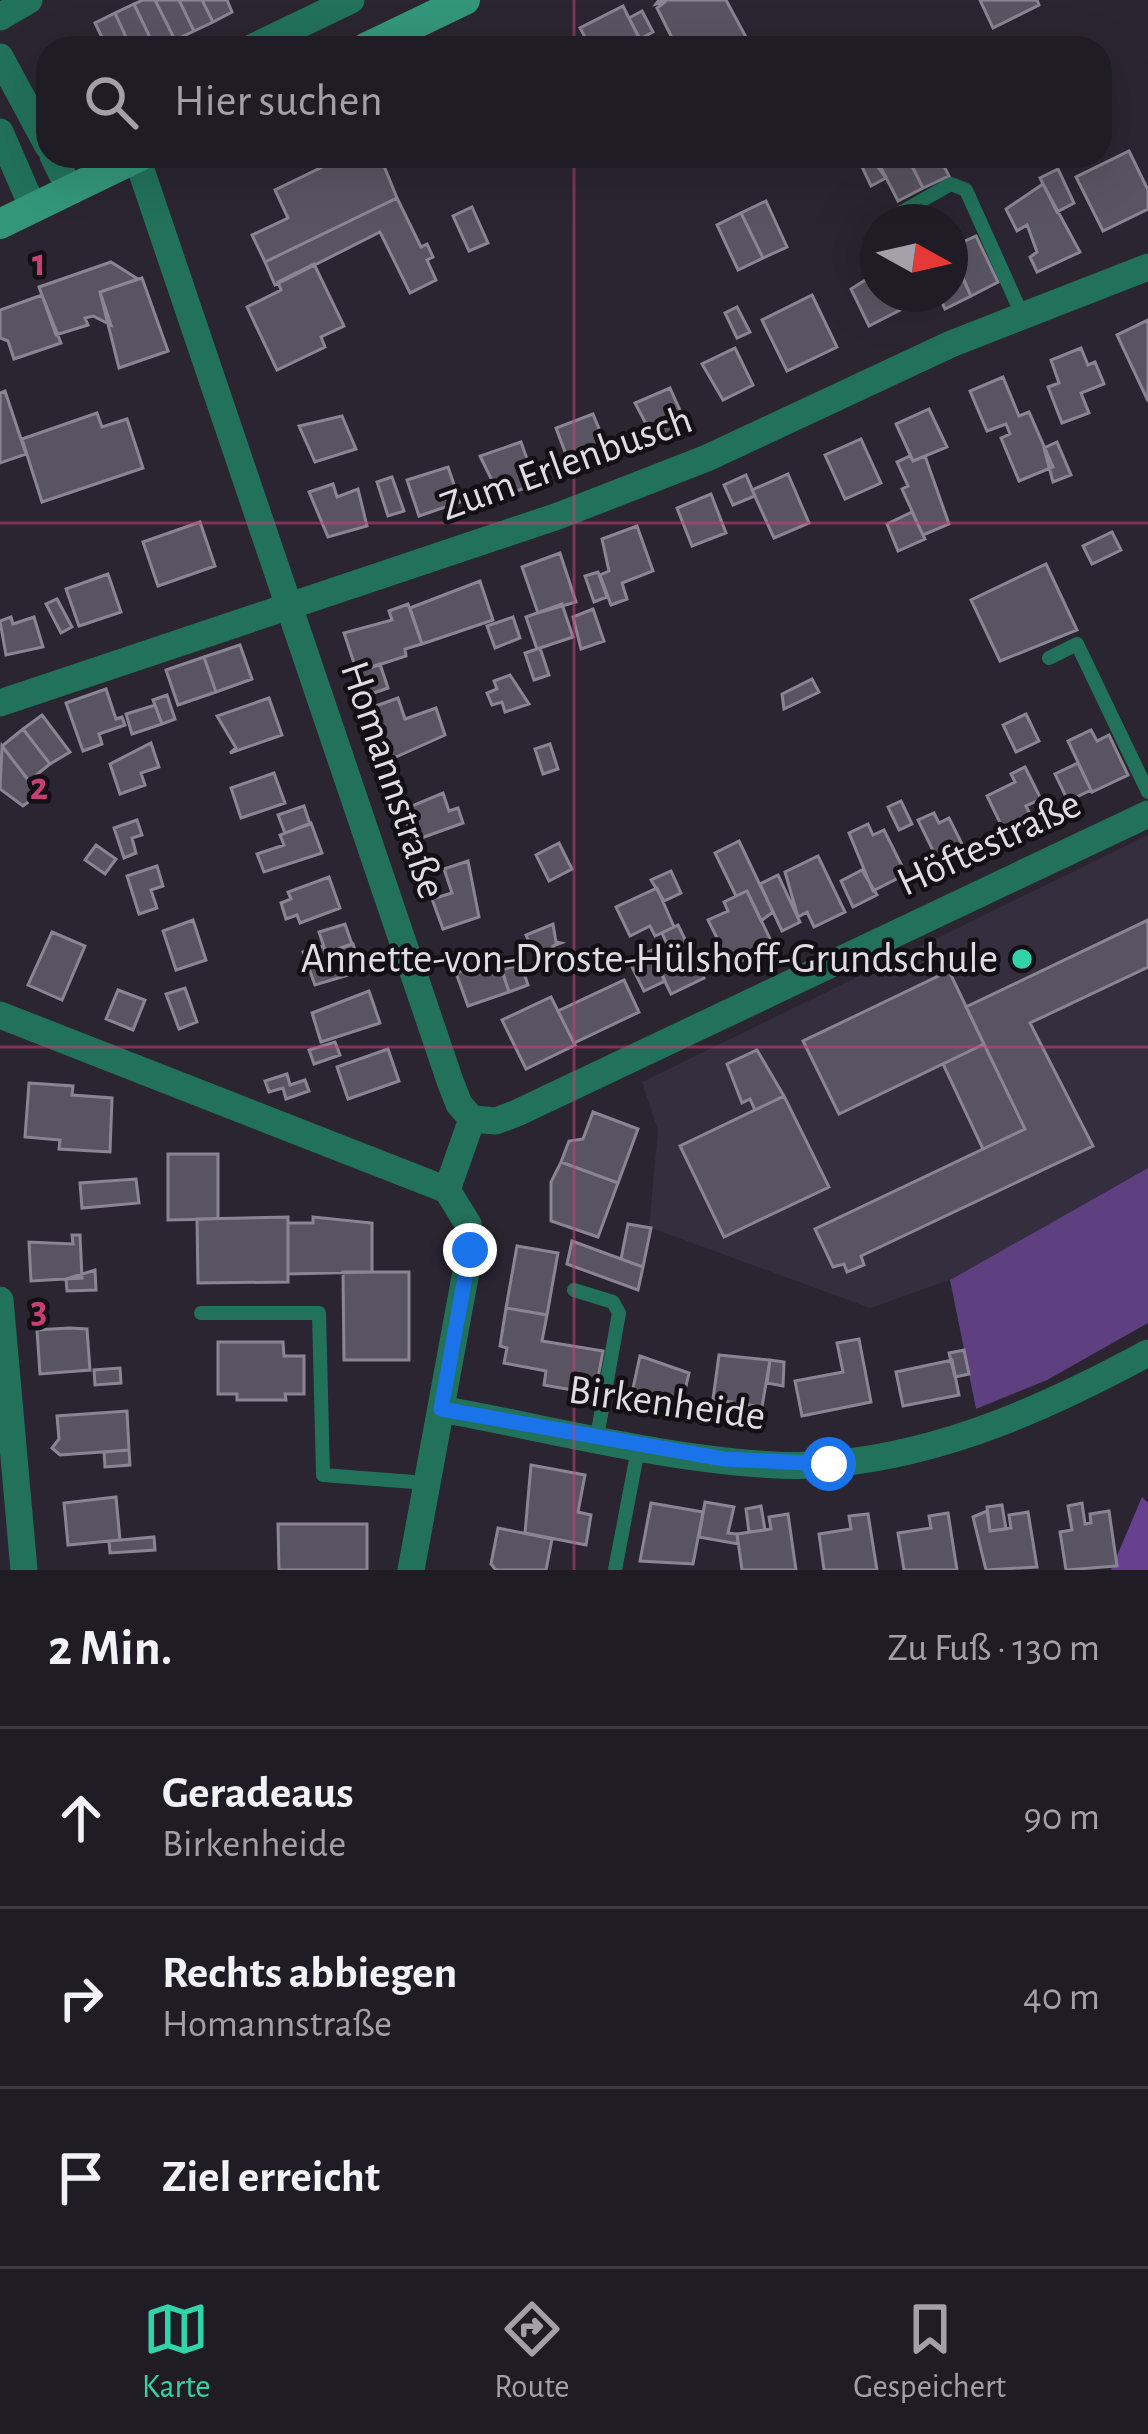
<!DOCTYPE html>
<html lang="de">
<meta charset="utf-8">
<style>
:root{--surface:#201c25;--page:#28252d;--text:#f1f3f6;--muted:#a2a1a7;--line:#3d3a42;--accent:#31d4a9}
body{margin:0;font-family:"Alegreya Sans",sans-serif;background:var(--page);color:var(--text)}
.compass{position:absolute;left:860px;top:204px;width:108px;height:108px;border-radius:50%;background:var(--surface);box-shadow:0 12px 48px #0002;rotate:98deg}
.stop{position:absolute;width:36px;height:36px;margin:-27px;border:9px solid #1a73e8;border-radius:50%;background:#fff}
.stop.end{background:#1a73e8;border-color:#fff;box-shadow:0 3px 12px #0008}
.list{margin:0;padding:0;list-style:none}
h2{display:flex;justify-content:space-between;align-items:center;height:156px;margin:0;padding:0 48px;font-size:51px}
h2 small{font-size:39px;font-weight:400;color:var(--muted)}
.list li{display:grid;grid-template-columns:78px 1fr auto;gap:36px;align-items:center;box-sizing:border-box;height:180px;padding:0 48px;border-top:3px solid var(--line)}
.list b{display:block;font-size:45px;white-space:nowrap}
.list p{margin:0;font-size:39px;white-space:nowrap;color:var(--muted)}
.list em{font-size:39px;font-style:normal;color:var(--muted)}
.icon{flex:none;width:66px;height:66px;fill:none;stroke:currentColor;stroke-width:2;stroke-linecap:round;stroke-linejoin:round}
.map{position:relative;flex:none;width:1148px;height:1570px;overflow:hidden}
.search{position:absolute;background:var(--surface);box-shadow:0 12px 48px #0002;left:36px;right:36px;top:36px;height:132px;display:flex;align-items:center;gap:30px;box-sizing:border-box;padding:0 42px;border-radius:36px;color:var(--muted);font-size:45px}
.sheet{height:696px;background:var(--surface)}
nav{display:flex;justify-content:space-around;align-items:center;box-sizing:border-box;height:168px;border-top:3px solid var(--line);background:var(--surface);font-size:33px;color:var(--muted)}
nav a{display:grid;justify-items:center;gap:6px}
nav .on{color:var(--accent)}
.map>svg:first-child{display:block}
.built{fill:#342e3e}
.green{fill:#5e3f80}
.forest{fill:#674190}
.building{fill:#595461;stroke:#8b8593;stroke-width:3}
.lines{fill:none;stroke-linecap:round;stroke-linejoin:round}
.lane{stroke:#22715a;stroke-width:14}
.street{stroke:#22715a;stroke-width:27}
.secondary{stroke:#339679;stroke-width:30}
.route{stroke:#1a73e8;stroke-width:15}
.grid{fill:none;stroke:#c83f76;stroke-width:3;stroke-opacity:0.55}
.poi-dot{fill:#31d4a9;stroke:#120f15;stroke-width:4.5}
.labels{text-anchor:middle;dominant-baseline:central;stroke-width:9;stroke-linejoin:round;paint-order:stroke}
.street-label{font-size:42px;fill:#dfdce4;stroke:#120f15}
.poi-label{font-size:42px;fill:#dfdce4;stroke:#120f15;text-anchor:end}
.grid-label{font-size:39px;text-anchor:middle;font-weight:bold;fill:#c83f76;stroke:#120f15;stroke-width:9;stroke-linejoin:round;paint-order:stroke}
</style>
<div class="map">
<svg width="1148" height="1570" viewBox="0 0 1148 1570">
<rect width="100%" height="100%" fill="#2a2531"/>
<path class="built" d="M1148,835V1168L950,1280L870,1308L649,1227L658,1130L642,1082Z"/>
<path class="green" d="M1148,1168V1323L1047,1380L976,1409L950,1280Z"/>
<path class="forest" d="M1142,1497L1148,1503V1570H1111Z"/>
<path class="building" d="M143,0H155L175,40L155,48L134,4Z
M155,0H179L194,31L175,40Z
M179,0H202L213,22L194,31Z
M202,0H227L232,12L213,22Z
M659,0H726L746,37L723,48H677L657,8L666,1L656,4Z
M980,0H1037L1039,5L993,28Z
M134,4L155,48H131L115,13Z
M623,6L640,40L625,48H591L580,28Z
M642,11L653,32L640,39L629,18Z
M115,13L131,48H107L97,27L95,23Z
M1129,151L1148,190V209L1103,231L1076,177Z
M345,156H380L397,198L265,262L252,235L288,218L275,190Z
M870,156L886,178L871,186L862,167L873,161Z
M875,156H907L923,188L898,201Z
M907,156H939L949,176L923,188Z
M1058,169L1074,203L1057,212L1040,178Z
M1043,184L1080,252L1037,272L1030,257L1037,252L1029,230L1027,225L1017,231L1006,209Z
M397,198L421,247L427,244L433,257L427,260L436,280L410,293L380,232L275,285L265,262Z
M766,201L787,247L763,258L741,213Z
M472,207L488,243L469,251L453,216Z
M741,213L763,258L738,270L717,225Z
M976,236L998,282L971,296L950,248Z
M950,251L971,296L945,309L938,294H950Z
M111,262L138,279L100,292L111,325L93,316L85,318L88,325L56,335L39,287Z
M314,264L344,326L321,337L325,347L277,370L247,307L281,290L278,282Z
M878,272V294H894L902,309L869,326L851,289Z
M142,278L168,351L119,368L100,292Z
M42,295L61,343L14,359L8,341L0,338V310Z
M812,295L837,347L787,371L762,320Z
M737,307L750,332L737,338L725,313Z
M1148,320V401L1117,335Z
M735,348L753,385L723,400L702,364Z
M1081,348L1088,365L1095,362L1104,384L1081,393L1089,413L1062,423L1048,387L1059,383L1051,360Z
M1003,377L1019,416L1029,412L1053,467L1019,481L1001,438L1010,434L1006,424L987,431L970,391Z
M670,388L687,426L655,441L635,403Z
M5,391L26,454L0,463V393Z
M929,409L947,447L913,461L896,424Z
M97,413L102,427L127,419L143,468L42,502L22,439Z
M593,414L607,448L602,450L606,460L573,473L556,428Z
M342,416L356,449L315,462L299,426Z
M861,439L881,483L845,499L825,455Z
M521,442L536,484L500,497L480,456Z
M1057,442L1071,475L1053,482L1044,448Z
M910,456L913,461L925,456L949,524L923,535L902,489L908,486L897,462Z
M448,467L460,502L419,516L407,480Z
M788,474L809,523L774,538L752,490Z
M746,475L755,496L733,505L724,485Z
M392,477L404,511L388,516L377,482Z
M333,484L337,497L358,489L367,526L328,537L309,492Z
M711,494L726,533L692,546L677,508Z
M912,512L925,539L898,551L887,524Z
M200,522L215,566L158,586L143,542Z
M637,526L653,571L622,583L627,599L611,605L600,575L609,571L602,539Z
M1112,532L1121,550L1092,564L1083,546Z
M560,553L576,602L538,613L522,567Z
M1046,564L1077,630L1000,661L971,600Z
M598,572L607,597L594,602L585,576Z
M108,574L121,612L79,626L66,589Z
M480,581L493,620L422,644L410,608Z
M57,599L72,627L61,633L46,604Z
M408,604L422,644L405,649L406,656L357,672L344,633L392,620L389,611Z
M562,604L573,637L537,649L526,617Z
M593,609L604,641L581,649L573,617Z
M11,617L13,624L34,617L43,647L6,655L0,621Z
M513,617L520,638L495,648L487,626Z
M240,645L252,679L216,692L204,657Z
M540,648L549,675L534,680L525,653Z
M204,657L216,692L178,705L166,670Z
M380,664L388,688L365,696L357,672Z
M510,675L529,704L505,712L502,702L492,705L487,693L497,689L494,681Z
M812,679L819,692L784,709L782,694Z
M106,689L116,719L122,717L125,725L99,734L102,744L83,751L66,703Z
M167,695L175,719L162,724L153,700Z
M269,698L282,735L230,753L236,748L217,716Z
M398,698L405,719L436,708L445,735L387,761L370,708Z
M155,705L162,724L132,734L126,714Z
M1026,714L1039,741L1016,752L1003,725Z
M42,715L70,752L50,764L23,729Z
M23,729L50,764L29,781L2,746Z
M1091,730L1097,741L1109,735L1128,775L1092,792L1068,741Z
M151,743L159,767L141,773L145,785L120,794L110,764Z
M550,744L558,769L543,774L535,749Z
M2,746L39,794L23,806L0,789Z
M1078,763L1091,790L1068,801L1055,774Z
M1025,767L1041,799L1026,806L1033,820L1005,833L987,796L1015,782L1011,774Z
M274,773L285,803L241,818L231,788Z
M443,793L449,811L458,808L463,823L413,841L402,810Z
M901,801L912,824L899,830L888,807Z
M304,806L310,824L285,833L278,815Z
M934,813L939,823L949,818L966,852L940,865L918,820Z
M137,820L142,835L132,838L136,853L124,858L114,828Z
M311,823L322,853L264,872L257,854L284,845L280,835Z
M868,824L873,835L884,830L906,874L873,891L849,833Z
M739,841L773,912L761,921L747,891L736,896L715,853Z
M559,843L572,869L549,881L536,855Z
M96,845L116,859L105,874L85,860Z
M818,856L845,912L814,927L807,912L798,917L785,872Z
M468,861L479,917L443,929L432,899L452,893L444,869Z
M157,866L163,886L151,890L157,908L139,914L127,876Z
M862,870L877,895L853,907L841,881Z
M671,871L681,893L664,901L651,880Z
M778,875L800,922L782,931L760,884Z
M329,877L340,908L300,923L297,915L286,919L281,903L291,899L288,892Z
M657,888L674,927L655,936L650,926L630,936L616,907Z
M747,891L773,945L731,966L708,920L728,911L724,902Z
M193,920L206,960L176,970L163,931Z
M1148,920V967L1030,1023L1093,1146L861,1256L864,1265L847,1272L844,1264L833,1267L815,1229L1025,1129L966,1007Z
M345,924L352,944L326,953L319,932Z
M553,924L556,942L561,943L553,946L557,956L538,964L526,935Z
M678,925L704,978L671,994L654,959L670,951L662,933Z
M52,932L85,946L62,1000L28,985Z
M353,944L362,971L315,985L303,952L323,946L326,953Z
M652,950L665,981L644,991L629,961Z
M498,959L509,992L468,1006L456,973Z
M521,964L528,985L509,992L502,970Z
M949,971L984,1044L839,1114L803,1041Z
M624,980L639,1012L574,1043L558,1011Z
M185,988L197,1022L179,1029L166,994Z
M118,990L145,1000L133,1030L106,1019Z
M369,991L380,1023L321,1042L312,1013Z
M551,997L575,1045L526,1069L502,1020Z
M335,1042L340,1055L314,1064L309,1050Z
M984,1044L1025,1129L983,1149L943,1064Z
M388,1049L399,1081L348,1099L337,1067Z
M757,1050L784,1096L755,1110L750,1099L742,1103L727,1064Z
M287,1074L290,1085L305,1080L309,1091L286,1099L283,1088L269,1092L265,1081Z
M29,1083L73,1086L72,1095L112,1098L110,1152L59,1149L60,1140L25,1137Z
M784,1096L829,1187L724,1237L680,1146Z
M593,1112L638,1129L618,1183L561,1162L569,1141L583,1139Z
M168,1154H218V1219L168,1220Z
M561,1162L618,1183L598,1237L551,1221V1182Z
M136,1179L139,1203L82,1208L80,1183Z
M288,1217V1282L198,1283L197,1219Z
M313,1217L372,1223V1272L288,1274V1223H313Z
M628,1224L651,1228L643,1267L621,1259Z
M72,1235H80L82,1278L31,1281L29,1242L73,1244Z
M572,1241L643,1267L638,1290L567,1264Z
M517,1246L558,1253L547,1315L506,1308Z
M95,1270L96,1290L67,1291L66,1279Z
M343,1272H409V1360H344Z
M506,1308L547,1315L542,1341L603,1351L595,1394L544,1385L546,1371L504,1363L507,1348L500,1346Z
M69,1328L87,1329L90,1370L40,1374L37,1330Z
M859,1339L871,1402L802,1416L795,1381L843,1372L837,1343Z
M218,1342H283L284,1356H304V1394H285L286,1400H237V1394H218Z
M964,1350L969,1374L955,1377L949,1353Z
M719,1355L770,1360L762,1407L713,1399Z
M640,1356L689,1373L680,1412L630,1402Z
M770,1360L784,1362L783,1386L767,1383Z
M952,1360L959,1395L903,1406L896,1372Z
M120,1368L121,1383L95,1385L94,1370Z
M127,1411L129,1450L60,1455L52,1448L59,1439L57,1416Z
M129,1450L130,1465L105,1467L104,1452Z
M531,1465L585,1475L578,1512L591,1515L586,1545L525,1533Z
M116,1497L120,1540L68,1545L64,1503Z
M705,1502L734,1507L728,1533L737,1534L738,1544L699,1537Z
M651,1503L703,1512L693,1564L640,1561Z
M1082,1503L1085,1524L1091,1523L1090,1514L1109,1511L1117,1566L1066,1570L1060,1532L1072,1530L1068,1506Z
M1002,1505L1006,1529L990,1531L987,1507Z
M761,1506L765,1530L749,1532L746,1509Z
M987,1511L990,1531L1011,1528L1009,1515L1028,1512L1037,1567L986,1570L973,1517Z
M948,1513L957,1570H904L898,1533L931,1528L929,1516Z
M788,1514L796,1570H742L737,1534L771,1529L769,1517Z
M868,1514L877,1570H824L819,1534L851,1529L849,1516Z
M278,1524H367V1570H279Z
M498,1528L552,1539L546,1570H496L491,1564Z
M154,1537L155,1550L110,1553L109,1541Z"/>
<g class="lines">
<path class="lane" d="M898,214L951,184L966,190L1023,317
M1049,658L1077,644L1148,792
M574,1290L613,1302L619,1313L597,1437
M201,1313H319L323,1475L427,1483
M615,1570L639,1444"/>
<path class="street" d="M0,17L29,0
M251,48L351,0
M0,57L48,146
M0,132L33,208
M53,156L70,190
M137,158L450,1081L459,1104L472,1119L447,1190L468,1224L470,1250L411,1570
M0,703L558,516L707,458L951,344L1148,267
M0,1015L447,1190
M472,1119L496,1121L517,1113L1148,814
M0,1300L24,1570
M441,1409C553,1429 721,1474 831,1464C946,1453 1048,1407 1148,1353"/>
<path class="secondary" d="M365,48L465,0
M0,224L140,156"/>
</g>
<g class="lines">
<path class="route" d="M470,1250L441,1409L724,1459L829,1464"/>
</g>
<path class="grid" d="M574,0V48M574,156V1570M0,523H1148M0,1047H1148"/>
<circle class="poi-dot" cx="1022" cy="959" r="12"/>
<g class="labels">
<g class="street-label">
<text transform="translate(566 463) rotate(-20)">Zum Erlenbusch</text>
<text transform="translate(393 780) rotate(71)">Homannstraße</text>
<text transform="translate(989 843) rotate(-25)">Höftestraße</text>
<text transform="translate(667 1403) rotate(8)">Birkenheide</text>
</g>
<g class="poi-label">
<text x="998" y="959">Annette-von-Droste-Hülshoff-Grundschule</text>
</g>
</g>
<g class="grid-label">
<text x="39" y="275">1</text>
<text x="39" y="799">2</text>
<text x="39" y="1322">3</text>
</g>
</svg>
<svg class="compass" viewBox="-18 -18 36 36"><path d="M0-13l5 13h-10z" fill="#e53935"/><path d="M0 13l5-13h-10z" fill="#a2a1a7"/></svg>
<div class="stop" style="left:829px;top:1464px"></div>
<div class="stop end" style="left:470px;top:1250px"></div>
<div class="search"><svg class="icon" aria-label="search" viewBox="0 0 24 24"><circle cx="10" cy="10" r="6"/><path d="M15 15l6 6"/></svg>Hier suchen</div>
</div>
<section class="sheet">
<h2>2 Min.<small>Zu Fuß · 130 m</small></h2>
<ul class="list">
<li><svg class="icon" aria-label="ahead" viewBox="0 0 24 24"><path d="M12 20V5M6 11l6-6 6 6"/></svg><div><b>Geradeaus</b><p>Birkenheide</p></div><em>90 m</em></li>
<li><svg class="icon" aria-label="right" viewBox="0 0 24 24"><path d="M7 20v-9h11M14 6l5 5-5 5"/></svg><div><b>Rechts abbiegen</b><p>Homannstraße</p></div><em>40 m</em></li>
<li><svg class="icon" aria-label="arrive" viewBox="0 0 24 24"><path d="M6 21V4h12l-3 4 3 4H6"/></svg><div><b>Ziel erreicht</b></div></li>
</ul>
</section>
<nav>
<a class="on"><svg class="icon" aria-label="map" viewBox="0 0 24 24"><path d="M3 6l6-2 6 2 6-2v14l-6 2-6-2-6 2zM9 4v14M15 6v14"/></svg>Karte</a>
<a><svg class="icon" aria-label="directions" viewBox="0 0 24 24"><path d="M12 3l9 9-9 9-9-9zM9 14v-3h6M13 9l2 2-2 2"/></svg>Route</a>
<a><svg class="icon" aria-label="saved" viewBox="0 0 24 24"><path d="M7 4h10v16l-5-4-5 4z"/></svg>Gespeichert</a>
</nav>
